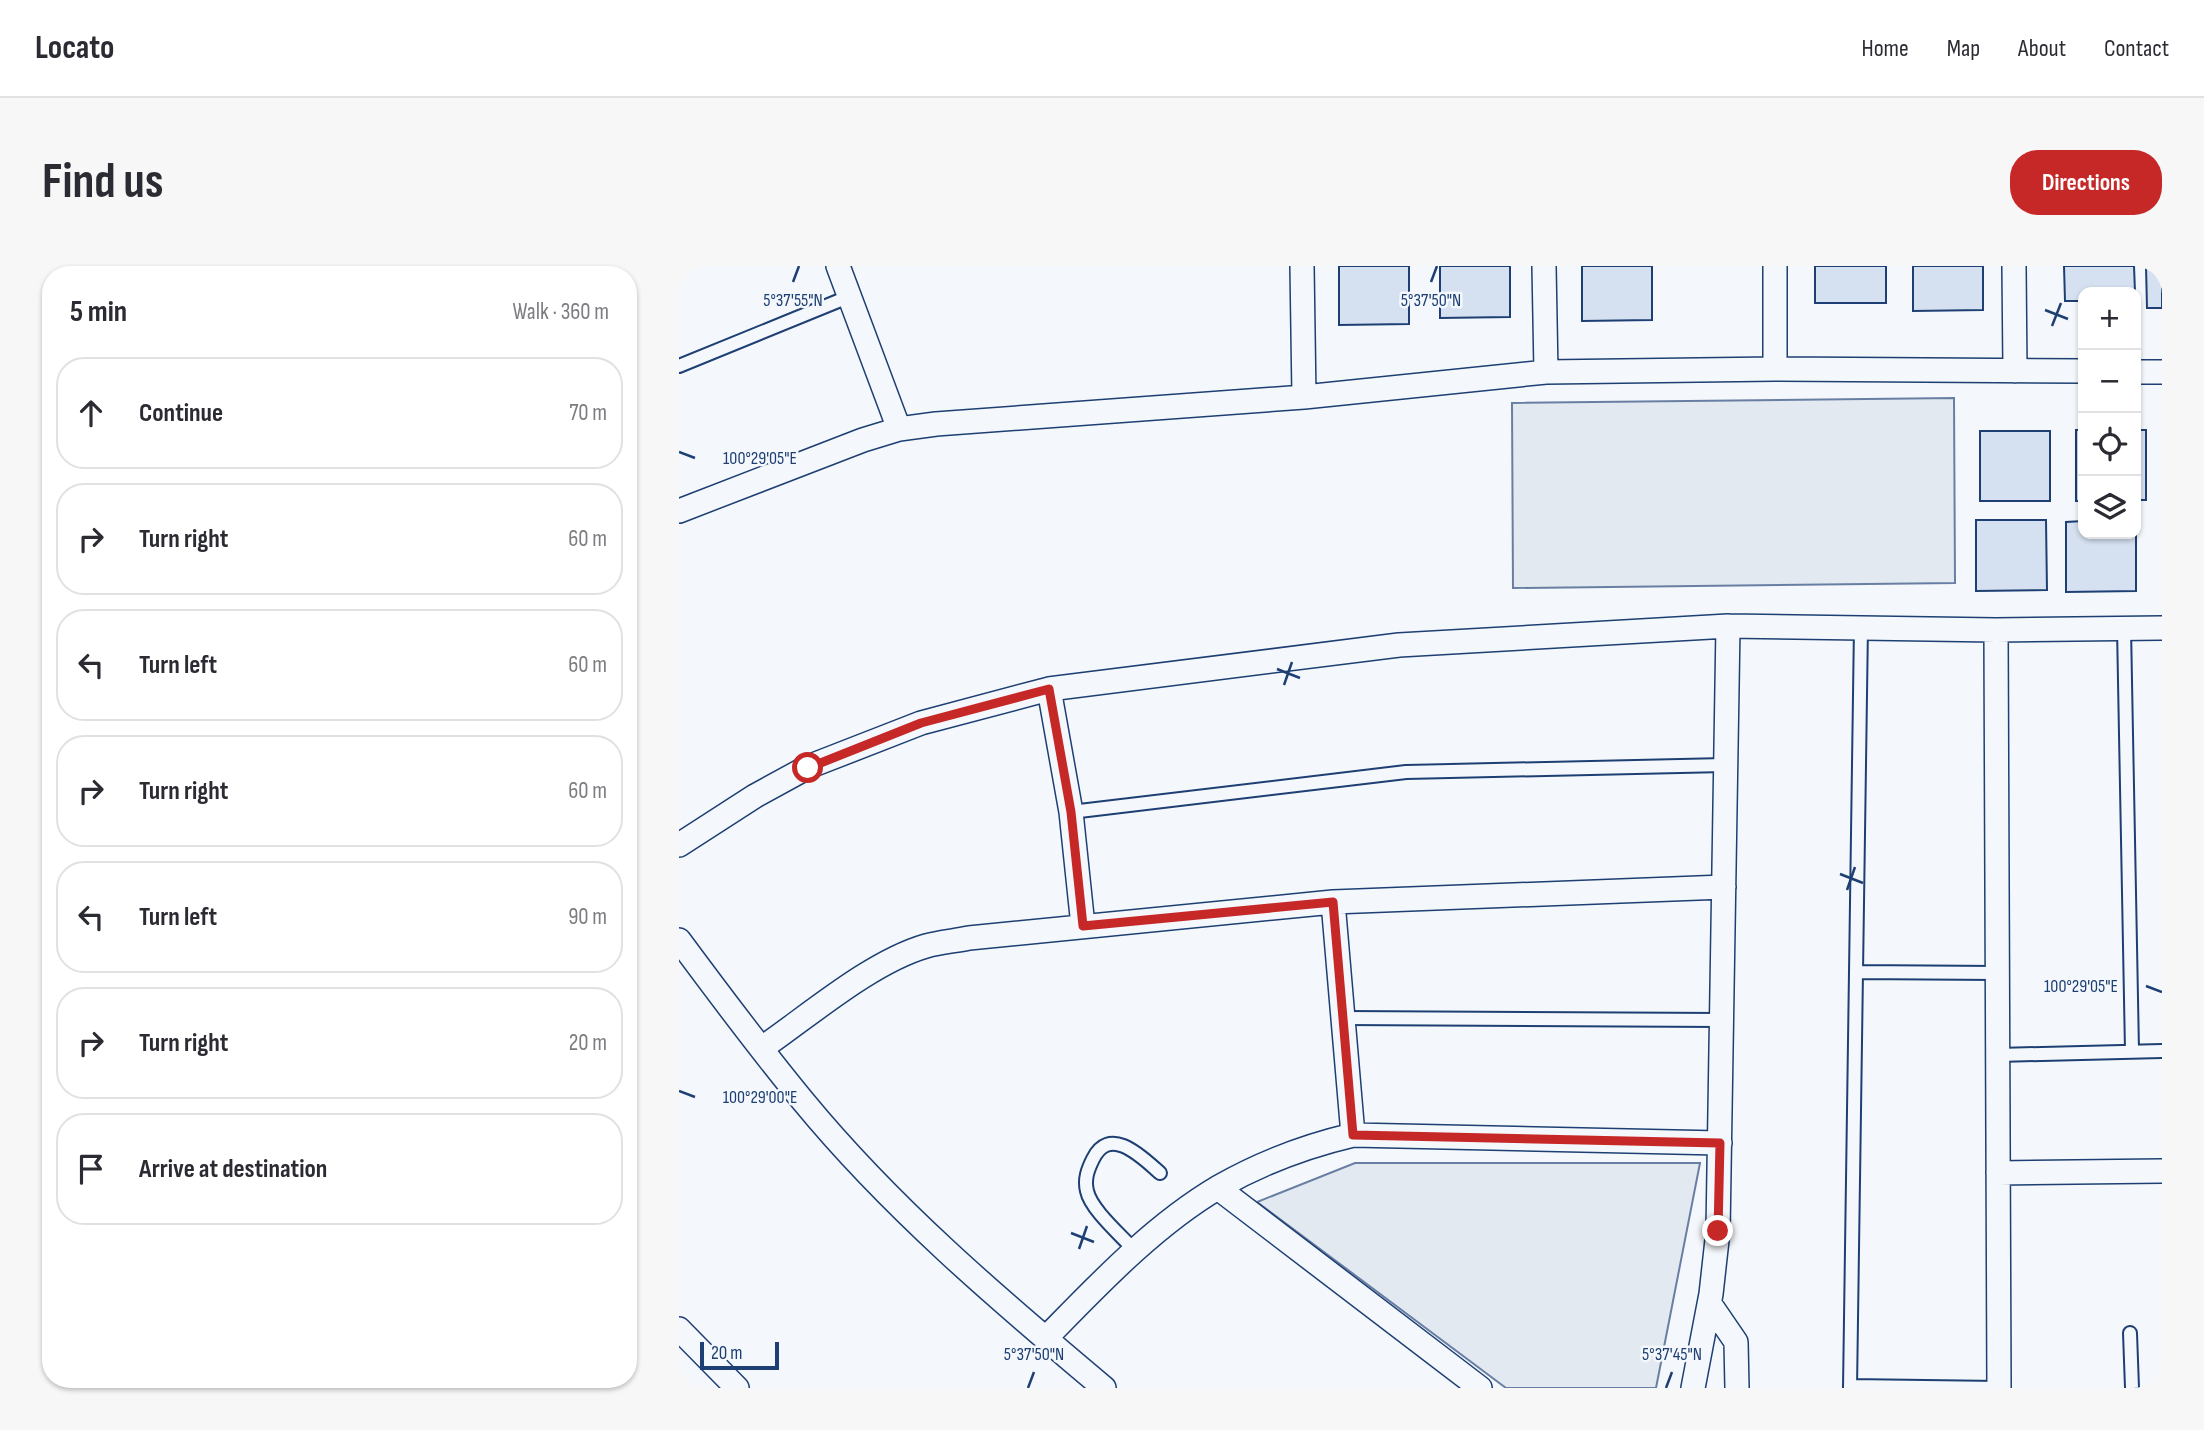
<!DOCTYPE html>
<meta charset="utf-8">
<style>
:root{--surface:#fff;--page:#f7f7f7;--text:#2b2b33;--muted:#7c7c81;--line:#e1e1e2;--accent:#c62828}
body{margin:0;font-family:"Sofia Sans Condensed",sans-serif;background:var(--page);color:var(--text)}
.controls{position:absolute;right:21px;top:21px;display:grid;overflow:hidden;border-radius:14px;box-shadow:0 2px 5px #0004}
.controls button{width:63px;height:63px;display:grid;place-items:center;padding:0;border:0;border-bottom:2px solid var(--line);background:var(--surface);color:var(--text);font:35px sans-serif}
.scale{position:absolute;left:21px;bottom:18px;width:79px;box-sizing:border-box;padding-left:7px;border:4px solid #1d3f73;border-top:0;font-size:19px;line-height:24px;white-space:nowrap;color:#1d3f73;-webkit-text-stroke:5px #f4f7fb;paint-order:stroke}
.stop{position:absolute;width:21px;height:21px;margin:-16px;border:5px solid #c62828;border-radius:50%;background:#fff}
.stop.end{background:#c62828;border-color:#fff;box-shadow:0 2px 7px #0008}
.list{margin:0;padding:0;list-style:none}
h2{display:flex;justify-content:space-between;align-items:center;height:91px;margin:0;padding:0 28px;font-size:30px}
h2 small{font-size:23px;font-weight:400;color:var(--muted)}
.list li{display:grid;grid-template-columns:46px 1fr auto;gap:21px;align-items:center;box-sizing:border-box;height:112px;margin:0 14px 14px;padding:0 14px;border:2px solid var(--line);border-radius:28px}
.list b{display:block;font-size:26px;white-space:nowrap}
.list em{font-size:23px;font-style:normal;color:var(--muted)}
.icon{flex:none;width:38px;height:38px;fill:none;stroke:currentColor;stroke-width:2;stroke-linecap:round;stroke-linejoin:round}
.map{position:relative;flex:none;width:1483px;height:1122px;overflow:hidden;border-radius:28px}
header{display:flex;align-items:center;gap:42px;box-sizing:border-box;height:98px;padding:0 35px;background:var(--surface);border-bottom:2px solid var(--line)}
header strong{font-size:33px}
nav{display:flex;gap:38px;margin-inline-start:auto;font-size:24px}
.intro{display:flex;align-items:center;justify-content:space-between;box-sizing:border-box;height:168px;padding:0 42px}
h1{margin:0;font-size:49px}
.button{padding:18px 32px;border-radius:28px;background:var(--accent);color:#fff;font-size:24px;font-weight:700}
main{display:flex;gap:42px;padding:0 42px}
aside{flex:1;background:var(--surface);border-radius:28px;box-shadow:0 2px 5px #0004}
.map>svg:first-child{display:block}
.green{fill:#e3e9f0;stroke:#687fa3;stroke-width:2}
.building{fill:#d5e0f0;stroke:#1d3f73;stroke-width:2}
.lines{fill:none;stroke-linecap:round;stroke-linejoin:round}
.service-casing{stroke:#1d3f73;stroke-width:16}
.minor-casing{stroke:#1d3f73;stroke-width:26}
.service{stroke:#f4f7fb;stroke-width:12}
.minor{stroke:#f4f7fb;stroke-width:23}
.route{stroke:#c62828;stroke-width:9}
.ticks{fill:none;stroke:#1d3f73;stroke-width:2.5}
.ticks-label{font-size:18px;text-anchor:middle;fill:#1d3f73;stroke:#f4f7fb;stroke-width:5;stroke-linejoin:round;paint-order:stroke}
</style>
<header>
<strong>Locato</strong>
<nav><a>Home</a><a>Map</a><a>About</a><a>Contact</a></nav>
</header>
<div class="intro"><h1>Find us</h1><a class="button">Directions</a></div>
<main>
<aside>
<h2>5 min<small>Walk · 360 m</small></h2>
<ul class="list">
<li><svg class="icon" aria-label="ahead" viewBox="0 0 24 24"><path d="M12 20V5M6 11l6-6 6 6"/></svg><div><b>Continue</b></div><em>70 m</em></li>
<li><svg class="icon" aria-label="right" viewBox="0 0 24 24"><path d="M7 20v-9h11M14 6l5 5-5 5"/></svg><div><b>Turn right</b></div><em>60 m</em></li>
<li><svg class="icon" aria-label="left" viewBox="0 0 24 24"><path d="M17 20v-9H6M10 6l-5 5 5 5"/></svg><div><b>Turn left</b></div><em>60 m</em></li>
<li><svg class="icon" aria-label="right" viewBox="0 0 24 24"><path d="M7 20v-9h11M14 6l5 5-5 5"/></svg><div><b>Turn right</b></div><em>60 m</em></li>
<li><svg class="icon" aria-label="left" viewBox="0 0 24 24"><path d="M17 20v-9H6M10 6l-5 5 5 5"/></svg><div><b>Turn left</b></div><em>90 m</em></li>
<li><svg class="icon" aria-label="right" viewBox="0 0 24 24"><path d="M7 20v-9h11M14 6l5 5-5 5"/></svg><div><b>Turn right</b></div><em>20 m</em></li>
<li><svg class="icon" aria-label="arrive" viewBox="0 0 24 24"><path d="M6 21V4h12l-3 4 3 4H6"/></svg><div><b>Arrive at destination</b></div></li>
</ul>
</aside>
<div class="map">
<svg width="1483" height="1122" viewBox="0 0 1483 1122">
<rect width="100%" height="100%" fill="#f4f7fb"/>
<path class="green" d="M1275,132L1276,317L834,322L833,137Z
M676,897H1021L977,1122H827L578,936Z"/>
<path class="building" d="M660,0H730V58L660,59Z
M761,0H831V51L761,52Z
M903,0H973V54L903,55Z
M1136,0H1207V37H1136Z
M1234,0H1304V44L1234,45Z
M1385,0H1455L1456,26H1404V35H1386Z
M1467,0H1483V42H1468Z
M1397,164H1404V235H1397Z
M1457,164H1467V234H1457Z
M1301,165H1371V235H1301Z
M1297,254H1367L1368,324L1297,325Z
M1404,255V268H1457V255V325L1387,326V256Z"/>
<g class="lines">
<g class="service-casing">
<path id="service" d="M0,100L169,31
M1445,362L1453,785
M392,546L727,506L1046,499
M1177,706L1318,707
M664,752L1043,754
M1319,789L1483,785
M456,985C443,970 412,944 408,925C405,913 409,903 414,893C431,858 464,892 481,907
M1451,1067L1453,1122
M1171,1120L1320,1122
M1171,1122L1182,360"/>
</g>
<g class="minor-casing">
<path id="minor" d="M159,0L220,163
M623,0L625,131
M865,0L867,106
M1096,0V103
M1335,0L1336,105
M1457,106H1483
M0,245L184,174L220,163L257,158L625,131L867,106L1096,103L1404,105
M1317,364L1320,1122
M370,423L392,546L404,660
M0,579L76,530L129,501L242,457L370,423L720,379L1049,360L1317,364L1483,362
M654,636L674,869
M0,674C40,728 81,783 124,835C212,942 319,1033 425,1122
M83,782C131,749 192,696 247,680C261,676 276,675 290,672L654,636L1045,621
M1319,907L1483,905
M539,922L801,1122
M1031,1038L1057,1076L1058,1122
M0,1063L58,1122
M366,1073C419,1019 474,960 540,921C582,897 627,880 674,869L1041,877
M1014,1122L1032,1028L1039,965L1049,360"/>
</g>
<use href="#service" class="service"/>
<use href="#minor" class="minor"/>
</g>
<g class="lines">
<path class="route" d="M129,502L242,457L370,423L392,546L404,660L654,636L674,869L1041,877L1039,965"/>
</g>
<path class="ticks" d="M114,16L120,0M752,16L758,0M1366,44L1389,53M1373,60L1382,37M0,186L16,192M598,403L621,412M605,419L613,396M1161,608L1184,617M1168,624L1176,601M1467,720L1483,726M0,825L16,831M392,967L415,976M400,983L408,960M349,1122L355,1106M987,1122L993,1106"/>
<g class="ticks-label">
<text x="114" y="40">5°37'55"N</text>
<text x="752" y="40">5°37'50"N</text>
<text x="81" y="198">100°29'05"E</text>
<text x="1402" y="726">100°29'05"E</text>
<text x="81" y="837">100°29'00"E</text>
<text x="355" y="1094">5°37'50"N</text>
<text x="993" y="1094">5°37'45"N</text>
</g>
</svg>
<div class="controls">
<button>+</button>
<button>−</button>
<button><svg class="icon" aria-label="locate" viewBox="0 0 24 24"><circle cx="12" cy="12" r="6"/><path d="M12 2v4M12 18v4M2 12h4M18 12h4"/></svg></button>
<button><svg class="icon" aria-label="layers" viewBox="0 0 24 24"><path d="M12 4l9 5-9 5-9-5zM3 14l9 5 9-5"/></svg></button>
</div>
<div class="scale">20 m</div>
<div class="stop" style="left:129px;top:502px"></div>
<div class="stop end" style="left:1039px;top:965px"></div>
</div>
</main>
